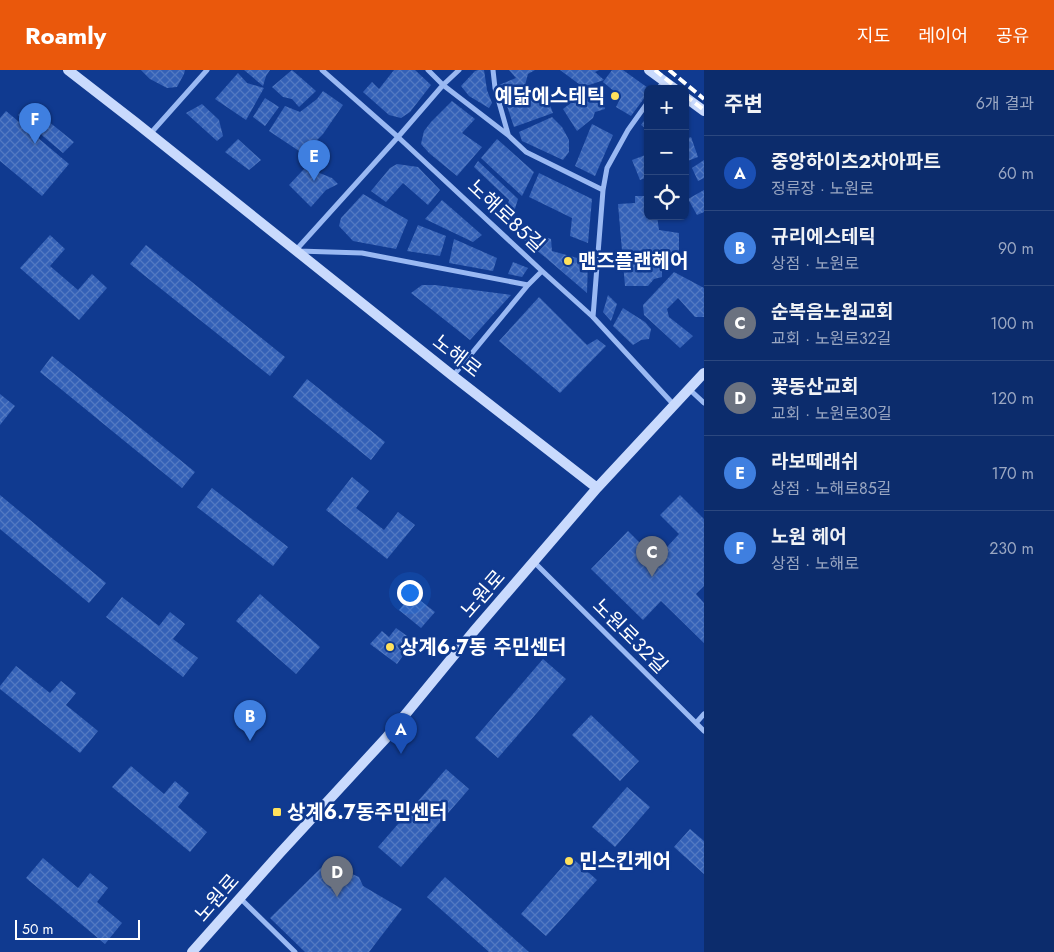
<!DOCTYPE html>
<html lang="ko">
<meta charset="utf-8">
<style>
:root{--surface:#0c2c6c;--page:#1a3874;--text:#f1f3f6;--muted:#9aa7c2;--line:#2c487f;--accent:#ea580c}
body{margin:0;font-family:Jost,"Noto Sans KR",sans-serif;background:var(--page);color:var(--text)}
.controls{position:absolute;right:15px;top:15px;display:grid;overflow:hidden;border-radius:8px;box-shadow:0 1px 4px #0004}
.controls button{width:45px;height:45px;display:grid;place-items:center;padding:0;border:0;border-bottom:1px solid var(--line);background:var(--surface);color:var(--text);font:25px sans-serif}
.scale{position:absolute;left:15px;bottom:12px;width:125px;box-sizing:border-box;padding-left:5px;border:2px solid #fff;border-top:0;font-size:14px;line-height:18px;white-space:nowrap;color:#fff;-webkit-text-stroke:4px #103a90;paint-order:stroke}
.you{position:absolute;left:409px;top:522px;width:18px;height:18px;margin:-12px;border:4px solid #fff;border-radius:50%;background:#1a73e8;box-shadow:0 0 0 8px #1a73e833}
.badge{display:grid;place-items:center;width:32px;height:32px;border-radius:50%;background:var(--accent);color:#fff;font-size:16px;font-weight:700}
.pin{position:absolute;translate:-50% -41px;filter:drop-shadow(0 1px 2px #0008)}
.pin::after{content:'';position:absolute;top:26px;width:18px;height:15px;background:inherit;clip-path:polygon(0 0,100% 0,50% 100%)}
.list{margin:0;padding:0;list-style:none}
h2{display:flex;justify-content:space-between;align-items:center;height:65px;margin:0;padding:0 20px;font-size:21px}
h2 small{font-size:16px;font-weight:400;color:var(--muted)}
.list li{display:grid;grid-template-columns:32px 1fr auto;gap:15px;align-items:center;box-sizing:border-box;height:75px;padding:0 20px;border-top:1px solid var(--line)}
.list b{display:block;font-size:19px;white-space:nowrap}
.list p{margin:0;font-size:16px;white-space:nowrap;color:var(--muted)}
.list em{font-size:16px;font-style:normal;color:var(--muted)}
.icon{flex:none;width:28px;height:28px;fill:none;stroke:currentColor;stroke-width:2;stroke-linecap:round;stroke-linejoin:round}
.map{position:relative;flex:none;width:704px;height:882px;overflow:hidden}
header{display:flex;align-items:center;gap:30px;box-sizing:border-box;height:70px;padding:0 25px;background:var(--accent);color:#fff}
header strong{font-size:24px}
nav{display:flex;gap:28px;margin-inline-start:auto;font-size:18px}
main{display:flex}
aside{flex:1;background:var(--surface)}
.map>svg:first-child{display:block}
.building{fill:url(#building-cross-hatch)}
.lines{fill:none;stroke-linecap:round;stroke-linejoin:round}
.street{stroke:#9ab9f3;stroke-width:5}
.secondary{stroke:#c9dafd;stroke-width:10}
.rail{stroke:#fff;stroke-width:4;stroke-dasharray:9 4;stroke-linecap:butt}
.poi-dot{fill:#ffe15c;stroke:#103a90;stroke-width:2}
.labels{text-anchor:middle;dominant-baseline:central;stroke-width:5;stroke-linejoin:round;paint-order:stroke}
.poi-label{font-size:20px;font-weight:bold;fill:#fff;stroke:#103a90;text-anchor:start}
.street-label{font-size:20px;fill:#fff;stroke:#103a90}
</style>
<header>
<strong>Roamly</strong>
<nav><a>지도</a><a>레이어</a><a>공유</a></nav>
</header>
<main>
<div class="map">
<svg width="704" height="882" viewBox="0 0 704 882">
<defs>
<pattern id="building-cross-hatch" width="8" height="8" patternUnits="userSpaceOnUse" patternTransform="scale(1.25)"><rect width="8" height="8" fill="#3461b7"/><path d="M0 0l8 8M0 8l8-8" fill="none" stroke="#5279c2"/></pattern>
</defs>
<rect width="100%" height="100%" fill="#103a90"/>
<path class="building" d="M141,0H185L184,4L177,17L167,18L150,9Z
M244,0H270L266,6L263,16Z
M292,0L316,21L299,37L292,29L283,27L272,17Z
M394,0H415L431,15L410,42L401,48L389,45L363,22L372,12L379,19Z
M478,0H484L487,20L492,33L489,38L469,26L461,16L475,1Z
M509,0H535L528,4L525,15L502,24L499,15L516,8Z
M560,0H599L595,2L604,10L583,17Z
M612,0H623L648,18V23L631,46L616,37L621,27L603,12Z
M238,3L247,13L264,18L246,50L215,29Z
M536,16L542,27L547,28L553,43L514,57L505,30Z
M323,21L343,35L323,64L312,75L305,85L269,61L285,36L300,42L317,29Z
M580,26L603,29L605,39L595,42L593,48L577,61L563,39Z
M265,28L279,37L265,56L253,47Z
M452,31L475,49L462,63L482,77L457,106L429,83L421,74L424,61L431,52Z
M202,34L219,50L223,66L217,71L186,43Z
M28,35L74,72L63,83L18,45Z
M6,41L69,94L42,126L0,91V48Z
M648,45V60L641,55Z
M552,47L562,57L569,70V82L563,90L522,71L519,62Z
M592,54L613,65L595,106L575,96Z
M691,67L698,87L685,92V69Z
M238,69L261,90L249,100L225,82Z
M497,69L534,102L522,126L481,88Z
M648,84V107L640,110L632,90Z
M704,90V108L698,111L692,98Z
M478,91L518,129L513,145L506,142L509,130L474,97Z
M397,94L418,97L440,120L428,135L403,113L386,132L371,121L390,98Z
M304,99L317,102L332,108L338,114L326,120L311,137L289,115Z
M539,103L592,129L588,173L570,166L572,148L529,127Z
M704,120V142L697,145L688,129Z
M363,124L408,150L396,179L353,171L339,156L341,148Z
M635,126H648V146H657L659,160L679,163V182L673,189H662V207L654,209L648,216H625L618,134L635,133Z
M442,130L482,165L473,172L425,149Z
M418,155L446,166L440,186L407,181Z
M511,155L551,169L552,181L588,191L587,223L545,187L517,165Z
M50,165L65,179L50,196L78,220L92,204L107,218L79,250L20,198Z
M454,169L497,188L493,201L449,193Z
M146,175L285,287L270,306L130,194Z
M513,192L528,198L522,207L508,204Z
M674,202L704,218V247H695L678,228L667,239L669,247L693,266L680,278L644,245L643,235Z
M422,215H435L511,225L470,270L411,223Z
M608,225L617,234L611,251L603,242Z
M539,227L587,275L597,269L606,276L560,323L499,271Z
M623,238L645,252L651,259L649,269L641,270L633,275L613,256Z
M52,286L195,402L182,418L40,302Z
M307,309L385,372L371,390L293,327Z
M0,324L15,336L0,355Z
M352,407L369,421L356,438L384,460L398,442L415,455L387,489L326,440Z
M212,418L288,477L273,496L197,437Z
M0,425L106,513L89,533L0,459Z
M680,425L704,449V516L696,524L704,533V573L661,531L643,550L591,499L628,461L656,489L679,464L660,445Z
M260,524L320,577L296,604L236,551Z
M412,524L435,542L421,558L399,540Z
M122,527L159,556L170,542L185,554L173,569L198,588L183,607L106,547Z
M396,558L407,566L401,574L407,580L397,594L370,574L382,561L389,567Z
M543,589L566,609L498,688L475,668Z
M16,596L50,623L61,611L76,623L66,635L98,661L80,683L0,619V616Z
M591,645L639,691L620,711L572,665Z
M131,696L164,724L175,711L189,723L178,737L207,762L190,782L112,717Z
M446,699L469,719L401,797L378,777Z
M627,717L650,737L615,777L592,757Z
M690,759L704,771V804L674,777Z
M571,787L597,810L546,866L521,844Z
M43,788L78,818L90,803L108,818L97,832L122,853L105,874L26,808Z
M326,793L359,807L363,816L402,839L369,882H305L270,848Z
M445,807L529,882H489L427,827Z"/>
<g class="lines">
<path class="street" d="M322,0L398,67L542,201L593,247L674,335
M428,0L443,15L508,65L526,82L603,120
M493,0L495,18L508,64
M658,19L664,11
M150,64L207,0
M296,180L398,67L443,15L459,0
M298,181L362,183L528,215
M593,247L603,120L607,98L628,60L648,32
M453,306L528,215L542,201
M689,319L704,333
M534,492L704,661
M696,653L704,644
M240,828L295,882"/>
<path class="secondary" d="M68,0L135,52L453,306L597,418
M649,0L675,19
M685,27L704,41
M192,882L280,783L386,668L474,561L597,418L704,303"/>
<path class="rail" d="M655,0L678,19
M669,0L704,29
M685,25L704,40"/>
</g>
<g class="poi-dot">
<circle cx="615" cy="26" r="5"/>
<circle cx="568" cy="191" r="5"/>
<circle cx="390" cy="577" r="5"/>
<rect x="272" y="737" width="10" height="10" rx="2.5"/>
<circle cx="569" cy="791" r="5"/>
</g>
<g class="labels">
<g class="poi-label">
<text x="605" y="26" text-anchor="end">예닮에스테틱</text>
<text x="578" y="191">맨즈플랜헤어</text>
<text x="400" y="577">상계6·7동 주민센터</text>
<text x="287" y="742">상계6.7동주민센터</text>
<text x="579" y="791">민스킨케어</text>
</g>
<g class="street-label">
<text transform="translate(506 146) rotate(43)">노해로85길</text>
<text transform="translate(457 286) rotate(38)">노해로</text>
<text transform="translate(483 524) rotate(-49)">노원로</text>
<text transform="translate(630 566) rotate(45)">노원로32길</text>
<text transform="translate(217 828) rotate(-49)">노원로</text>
</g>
</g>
</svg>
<div class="controls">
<button>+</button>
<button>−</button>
<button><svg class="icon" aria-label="locate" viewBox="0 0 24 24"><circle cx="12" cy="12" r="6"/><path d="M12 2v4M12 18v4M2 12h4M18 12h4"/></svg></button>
</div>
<div class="scale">50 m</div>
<div class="you"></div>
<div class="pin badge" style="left:401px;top:684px;background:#1a4fb4">A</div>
<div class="pin badge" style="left:250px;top:671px;background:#3f7fe0">B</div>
<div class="pin badge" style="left:652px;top:507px;background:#6b7280">C</div>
<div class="pin badge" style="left:337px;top:827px;background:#6b7280">D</div>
<div class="pin badge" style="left:314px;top:111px;background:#3f7fe0">E</div>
<div class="pin badge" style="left:35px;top:74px;background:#3f7fe0">F</div>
</div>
<aside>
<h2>주변<small>6개 결과</small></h2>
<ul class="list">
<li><span class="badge" style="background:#1a4fb4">A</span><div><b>중앙하이츠2차아파트</b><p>정류장 · 노원로</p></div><em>60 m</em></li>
<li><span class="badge" style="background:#3f7fe0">B</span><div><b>규리에스테틱</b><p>상점 · 노원로</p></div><em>90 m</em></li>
<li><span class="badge" style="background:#6b7280">C</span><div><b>순복음노원교회</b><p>교회 · 노원로32길</p></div><em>100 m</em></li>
<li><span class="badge" style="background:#6b7280">D</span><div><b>꽃동산교회</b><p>교회 · 노원로30길</p></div><em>120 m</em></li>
<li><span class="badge" style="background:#3f7fe0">E</span><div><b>라보떼래쉬</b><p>상점 · 노해로85길</p></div><em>170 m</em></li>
<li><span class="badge" style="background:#3f7fe0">F</span><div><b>노원 헤어</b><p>상점 · 노해로</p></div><em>230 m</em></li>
</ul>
</aside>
</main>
